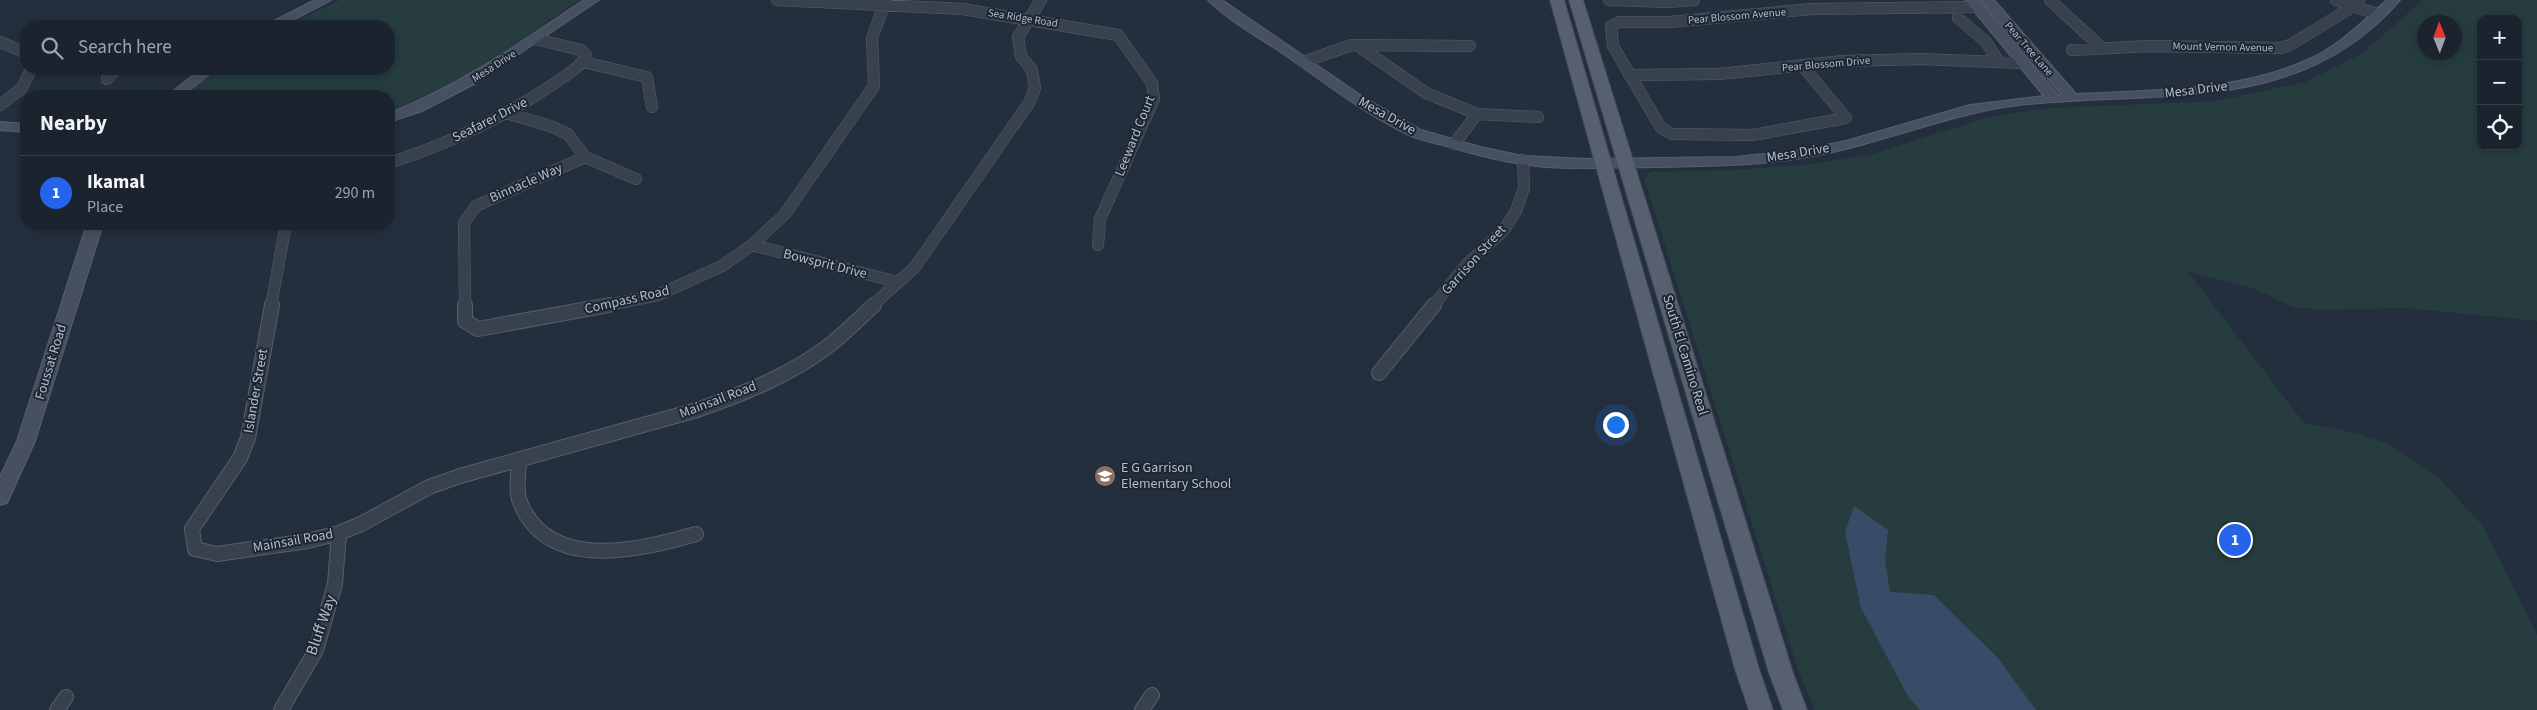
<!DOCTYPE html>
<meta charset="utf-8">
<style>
:root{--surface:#1b232e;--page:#242b36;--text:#f1f3f6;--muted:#a0a4aa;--line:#39404a;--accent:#2563eb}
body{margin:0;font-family:"Source Sans 3",sans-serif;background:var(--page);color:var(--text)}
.controls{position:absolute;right:15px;top:15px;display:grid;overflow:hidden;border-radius:10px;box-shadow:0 2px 8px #0003}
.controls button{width:45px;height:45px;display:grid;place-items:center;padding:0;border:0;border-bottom:1px solid var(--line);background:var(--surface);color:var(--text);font:25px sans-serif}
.compass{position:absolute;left:2417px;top:15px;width:45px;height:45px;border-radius:50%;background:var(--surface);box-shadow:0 2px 8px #0003;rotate:359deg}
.you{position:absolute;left:1615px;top:424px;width:18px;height:18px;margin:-12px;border:4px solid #fff;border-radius:50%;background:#1a73e8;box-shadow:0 0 0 8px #1a73e833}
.badge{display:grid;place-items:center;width:32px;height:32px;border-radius:50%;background:var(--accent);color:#fff;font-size:16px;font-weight:700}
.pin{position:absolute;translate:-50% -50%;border:2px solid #fff;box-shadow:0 1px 5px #0006}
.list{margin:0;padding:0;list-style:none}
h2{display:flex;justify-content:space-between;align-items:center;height:65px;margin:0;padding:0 20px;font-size:21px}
h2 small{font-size:16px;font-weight:400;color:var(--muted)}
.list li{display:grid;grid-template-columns:32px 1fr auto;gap:15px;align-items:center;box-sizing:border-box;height:75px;padding:0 20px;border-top:1px solid var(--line)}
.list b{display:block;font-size:19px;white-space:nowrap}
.list p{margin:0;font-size:16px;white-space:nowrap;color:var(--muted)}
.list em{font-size:16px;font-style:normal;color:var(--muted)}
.icon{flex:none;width:28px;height:28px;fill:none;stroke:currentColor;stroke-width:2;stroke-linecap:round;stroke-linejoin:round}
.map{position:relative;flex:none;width:2537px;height:710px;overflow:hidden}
.search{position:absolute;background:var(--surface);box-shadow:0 2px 8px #0003;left:20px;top:20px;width:375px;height:55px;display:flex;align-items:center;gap:12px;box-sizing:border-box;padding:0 18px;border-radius:20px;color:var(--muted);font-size:19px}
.panel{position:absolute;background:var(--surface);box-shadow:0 2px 8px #0003;left:20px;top:90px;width:375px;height:140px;border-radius:20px}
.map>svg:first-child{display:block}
.green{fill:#263c3f;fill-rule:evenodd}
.water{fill:#394c67}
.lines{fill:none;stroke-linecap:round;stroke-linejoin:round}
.street-far1-casing{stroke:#565f6c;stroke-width:12}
.street-casing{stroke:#565f6c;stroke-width:16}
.secondary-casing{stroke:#565f6c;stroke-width:2}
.primary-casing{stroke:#414a57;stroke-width:2}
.street-far1{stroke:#38414e;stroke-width:11}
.street{stroke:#38414e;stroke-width:14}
.secondary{fill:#465061;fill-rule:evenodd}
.primary{fill:#56606e;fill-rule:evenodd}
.labels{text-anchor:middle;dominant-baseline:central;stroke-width:4;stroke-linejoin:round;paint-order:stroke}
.far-street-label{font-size:11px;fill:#b4bcc9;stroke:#1d2633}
.street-label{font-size:14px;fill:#b4bcc9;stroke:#1d2633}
.poi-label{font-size:14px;fill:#b4bcc9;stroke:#1d2633;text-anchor:start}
.near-street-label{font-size:16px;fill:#b4bcc9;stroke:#1d2633}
</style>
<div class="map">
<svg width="2537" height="710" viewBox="0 0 2537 710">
<rect width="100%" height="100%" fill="#242f3e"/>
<path class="green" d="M340,0H579C519,40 459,88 389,110V96H183L219,69H389V26H286Z
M2423,0H2537V321L2405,308L2322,310L2293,307L2253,288L2188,272L2304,423L2351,432L2384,442L2439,478L2482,525L2537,635V710H1815L1798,670L1644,178L1651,172L1735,170L1813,164L1870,155L1989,117L2050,108L2216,101L2305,82L2361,54ZM2481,19H2518V146H2481ZM2424,22H2454V52H2424Z"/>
<path class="water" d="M1854,506L1888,530L1885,560L1890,592L1934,595L1998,658L2036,710H1920L1909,698L1861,608L1845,532Z"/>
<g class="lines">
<g class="street-far1-casing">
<path id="street-far1" d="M777,0L963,9L1118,35L1152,83L1154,99L1100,219L1098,245
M1609,0L1668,2L1694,0
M2050,0L2103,49
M2336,0L2377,14
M1958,18L1986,42L1999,62
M0,42L26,53
M1357,45L1426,93L1477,114L1538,117
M2072,50L2149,46L2281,48L2290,45L2354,6L2359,0
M583,62L647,77L652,107
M1303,62L1352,45L1470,46
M1802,65L1846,118L1753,135L1672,134L1661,128L1613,46L1611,26L1619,22H1669L1812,9L1977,7
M1629,75L1719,74L1843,61L1921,59L2024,63
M107,79L116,69
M0,105L22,88L31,69
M506,113L550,126L568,134L585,157L636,179
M1454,144L1477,114
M389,163C449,144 503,118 555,83C566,75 581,67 586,55L581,50L535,39
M752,245L898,282
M271,306L286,224
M465,306L464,223L476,206L585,157
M603,306L658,295L722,266L752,245L785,214L874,86L872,38L886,0
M872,306L915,267L1029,103L1035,88L1032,70L1021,56L1018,37L1041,0
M1433,306L1466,265L1503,231L1516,211L1524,188L1523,160"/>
</g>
<g class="street-casing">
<path id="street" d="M272,305L248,438L240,458L192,529L195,549L217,554L308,541L339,533L361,524L429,487L460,476L697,410C743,394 793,374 831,344C846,332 860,318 874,305
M465,305V321L478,329L609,305
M1379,373L1434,305
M519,460C519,473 515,489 520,502C548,573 640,550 696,534
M57,710L66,697
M281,710L316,650L335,584L339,533
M1142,710L1152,695"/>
</g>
<g class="secondary-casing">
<path id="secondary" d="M315,0H331L281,26H264Z
M584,0H599L474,84L422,111L389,122V113C460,86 521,42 584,0Z
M1208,0H1222L1363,97L1421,130L1480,147L1523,156L1587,159L1736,157L1801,150L1846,141L1970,105L2044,96L1965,0H1978L2058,95H2062L1981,0H1994L2076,94C2151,90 2234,92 2305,61C2337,48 2361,23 2387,0H2400C2298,118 2156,89 2019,105C1944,114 1875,147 1801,158C1753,166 1704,166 1655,167C1611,167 1564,171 1521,164C1495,160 1470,153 1446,146C1434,143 1420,140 1409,135C1367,115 1329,86 1291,59C1265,41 1230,22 1208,0Z
M201,69H216L182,96H167Z
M0,122L26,124V132L0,130Z
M87,224H103L35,441L7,503L0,505V477L17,441Z"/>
</g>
<g class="primary-casing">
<path id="primary" d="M1550,0H1564L1759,669L1773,710H1749L1735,669Z
M1569,0H1583L1793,673L1807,710H1783L1769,673Z"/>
</g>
<use href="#street-far1" class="street-far1"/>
<use href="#street" class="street"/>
<use href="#secondary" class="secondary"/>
<use href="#primary" class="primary"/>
</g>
<defs>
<g id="school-disc" transform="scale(1.125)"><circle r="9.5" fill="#8d6e63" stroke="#1d2633"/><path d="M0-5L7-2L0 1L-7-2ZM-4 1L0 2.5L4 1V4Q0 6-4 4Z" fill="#fff"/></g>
</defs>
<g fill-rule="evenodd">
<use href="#school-disc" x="1105" y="476"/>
</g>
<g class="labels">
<g class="far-street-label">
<text transform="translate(1737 16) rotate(-5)">Pear Blossom Avenue</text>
<text transform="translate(1023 18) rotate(9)">Sea Ridge Road</text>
<text transform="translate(2223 47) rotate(1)">Mount Vernon Avenue</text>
<text transform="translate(2029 49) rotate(49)">Pear Tree Lane</text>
<text transform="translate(1826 64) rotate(-5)">Pear Blossom Drive</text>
<text transform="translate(494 66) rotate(-33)">Mesa Drive</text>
</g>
<g class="street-label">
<text transform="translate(2196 90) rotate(-7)">Mesa Drive</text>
<text transform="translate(1387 116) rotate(29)">Mesa Drive</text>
<text transform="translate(490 120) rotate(-27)">Seafarer Drive</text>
<text transform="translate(1135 136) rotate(-68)">Leeward Court</text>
<text transform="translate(1798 153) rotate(-9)">Mesa Drive</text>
<text transform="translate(526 183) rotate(-24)">Binnacle Way</text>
<text transform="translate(1474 260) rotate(-48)">Garrison Street</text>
<text transform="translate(825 264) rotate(14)">Bowsprit Drive</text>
<text transform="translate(627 300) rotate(-13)">Compass Road</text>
<text transform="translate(1685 355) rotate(73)">South El Camino Real</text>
<text transform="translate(51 362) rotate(-73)">Foussat Road</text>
<text transform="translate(256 391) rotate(-80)">Islander Street</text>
<text transform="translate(718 400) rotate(-21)">Mainsail Road</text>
<text transform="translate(293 541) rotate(-10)">Mainsail Road</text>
</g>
<g class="poi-label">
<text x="1121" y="468">E G Garrison<tspan x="1121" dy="16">Elementary School</tspan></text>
</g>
<g class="near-street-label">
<text transform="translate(321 625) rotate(-71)">Bluff Way</text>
</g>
</g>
</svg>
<div class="controls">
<button>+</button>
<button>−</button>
<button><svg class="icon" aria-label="locate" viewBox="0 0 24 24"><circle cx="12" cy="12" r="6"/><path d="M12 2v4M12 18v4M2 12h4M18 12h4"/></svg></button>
</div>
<svg class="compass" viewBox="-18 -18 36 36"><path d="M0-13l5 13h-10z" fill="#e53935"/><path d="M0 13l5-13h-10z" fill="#a0a4aa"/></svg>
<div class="you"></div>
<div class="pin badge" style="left:2235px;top:540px">1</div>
<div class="search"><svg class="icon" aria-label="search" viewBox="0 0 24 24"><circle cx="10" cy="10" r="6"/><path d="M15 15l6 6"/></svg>Search here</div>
<section class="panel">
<h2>Nearby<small></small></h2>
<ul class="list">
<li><span class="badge">1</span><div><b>Ikamal</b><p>Place</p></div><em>290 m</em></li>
</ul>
</section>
</div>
